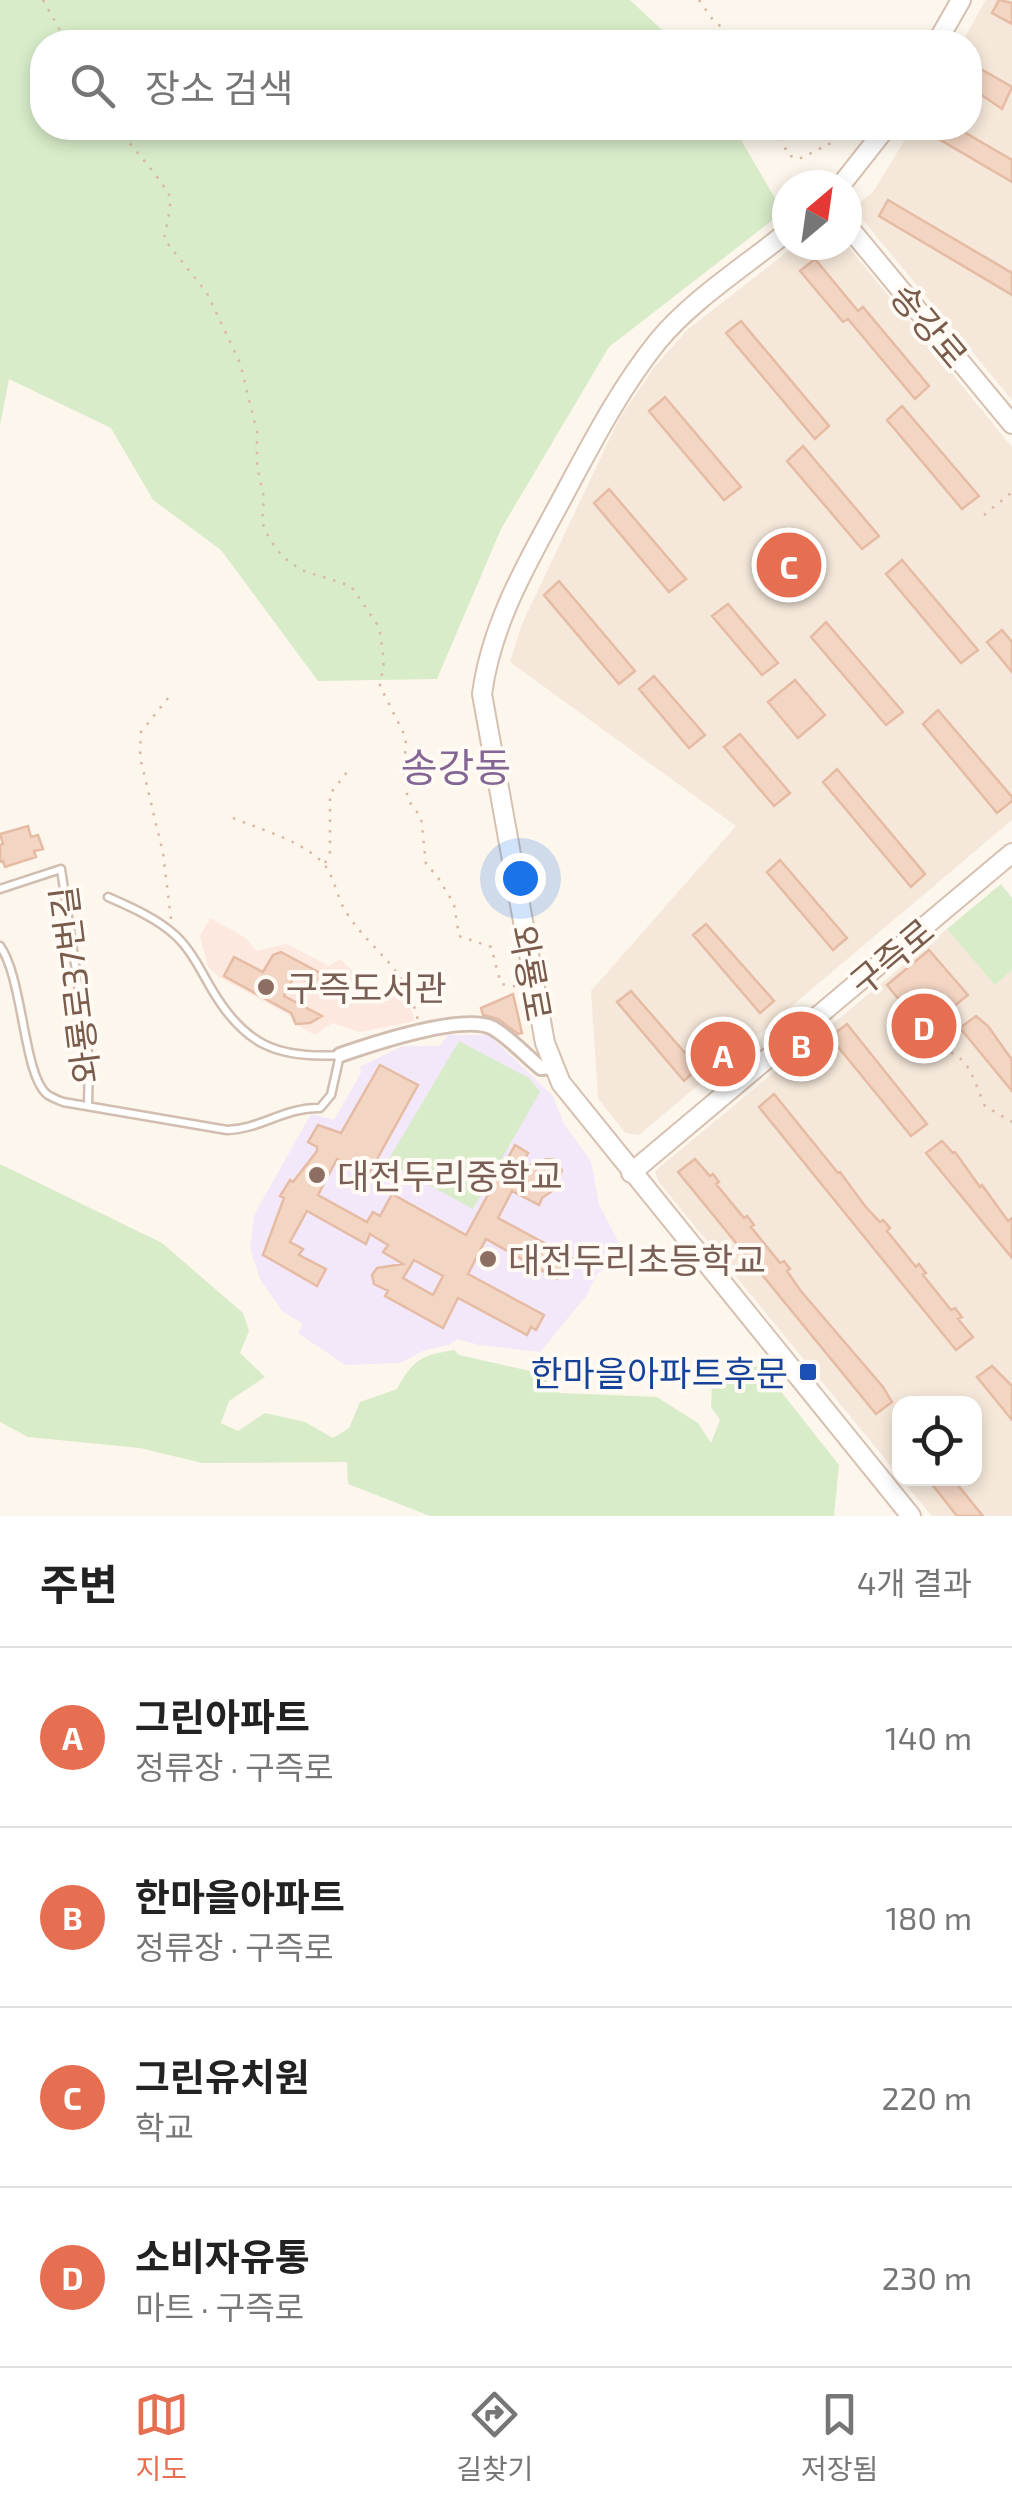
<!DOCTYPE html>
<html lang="ko">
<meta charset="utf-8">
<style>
:root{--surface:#fff;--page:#f2f2f2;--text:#222;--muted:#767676;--line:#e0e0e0;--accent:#e76f51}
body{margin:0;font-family:"Exo 2","Noto Sans KR",sans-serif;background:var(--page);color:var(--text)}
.controls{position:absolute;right:30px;bottom:30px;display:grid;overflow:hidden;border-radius:20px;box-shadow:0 5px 15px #0003}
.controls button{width:90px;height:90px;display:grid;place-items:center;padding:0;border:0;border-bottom:2px solid var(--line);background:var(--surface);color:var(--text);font:50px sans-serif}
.compass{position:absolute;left:772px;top:170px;width:90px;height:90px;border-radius:50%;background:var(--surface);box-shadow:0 5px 15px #0003;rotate:29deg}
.you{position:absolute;left:520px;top:878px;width:35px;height:35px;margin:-25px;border:8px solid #fff;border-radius:50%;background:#1a73e8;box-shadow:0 0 0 15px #1a73e833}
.badge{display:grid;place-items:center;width:65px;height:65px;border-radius:50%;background:var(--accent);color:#fff;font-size:32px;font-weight:700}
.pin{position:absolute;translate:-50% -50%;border:5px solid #fff;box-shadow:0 2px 10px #0006}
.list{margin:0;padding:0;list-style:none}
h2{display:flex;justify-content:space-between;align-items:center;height:130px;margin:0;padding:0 40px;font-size:42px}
h2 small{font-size:32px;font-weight:400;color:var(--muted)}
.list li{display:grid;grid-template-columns:65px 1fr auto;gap:30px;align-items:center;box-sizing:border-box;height:180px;padding:0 40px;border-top:2px solid var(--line)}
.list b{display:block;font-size:38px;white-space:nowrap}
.list p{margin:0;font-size:32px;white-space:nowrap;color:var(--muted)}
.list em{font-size:32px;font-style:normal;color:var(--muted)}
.icon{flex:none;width:55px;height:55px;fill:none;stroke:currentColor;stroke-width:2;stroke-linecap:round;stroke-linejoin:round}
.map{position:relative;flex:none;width:1012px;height:1516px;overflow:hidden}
.search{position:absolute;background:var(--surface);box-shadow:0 5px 15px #0003;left:30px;right:30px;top:30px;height:110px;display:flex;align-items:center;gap:25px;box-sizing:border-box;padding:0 35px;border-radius:40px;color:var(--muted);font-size:38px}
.sheet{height:850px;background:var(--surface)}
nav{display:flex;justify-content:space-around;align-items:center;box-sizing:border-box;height:140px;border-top:2px solid var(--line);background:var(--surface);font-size:28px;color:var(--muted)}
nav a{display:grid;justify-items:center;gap:5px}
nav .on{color:var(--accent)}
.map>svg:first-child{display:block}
.residential{fill:#f5e8da}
.commercial{fill:#fde8e0}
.education{fill:#f3e8fa}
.green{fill:#d8ecc9}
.building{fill:#f3d5c3;stroke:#e6bba3;stroke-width:2.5;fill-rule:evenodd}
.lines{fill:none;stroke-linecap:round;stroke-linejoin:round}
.lane-casing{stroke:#d1beb0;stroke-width:11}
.street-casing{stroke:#d1beb0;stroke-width:18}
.secondary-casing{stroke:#d6c0b0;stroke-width:22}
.path{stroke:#d9b8a5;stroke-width:2.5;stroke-dasharray:2.5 8;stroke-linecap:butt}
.lane{stroke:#fff;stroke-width:6}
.street{stroke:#fff;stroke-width:12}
.secondary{stroke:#fff;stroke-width:18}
.education-dot{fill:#8d6e63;stroke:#fffaf3;stroke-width:4}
.transit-dot{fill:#1a4fb4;stroke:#fffaf3;stroke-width:4}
.labels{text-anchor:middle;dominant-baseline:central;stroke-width:8;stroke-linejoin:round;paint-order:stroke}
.street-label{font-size:35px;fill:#7a5c4d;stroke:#fffaf3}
.education-label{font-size:35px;fill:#785e54;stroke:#fffaf3;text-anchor:start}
.transit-label{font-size:35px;fill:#164399;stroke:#fffaf3;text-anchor:end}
.quarter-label{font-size:40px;fill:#846695;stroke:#fffaf3}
</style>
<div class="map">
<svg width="1012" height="1516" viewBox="0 0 1012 1516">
<rect width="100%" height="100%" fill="#fdf6ec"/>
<path class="residential" d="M986,0H1012V400L857,213L858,204L873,192L912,128H970V42H962Z
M796,245H847L1012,447V820L639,1135L625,1133L598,1098L591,991L736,826L510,662L522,624L619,419L653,369L687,330Z
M947,929L995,984L1012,970V1516H932L901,1479L974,1478V1404H900L899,1476L658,1181L655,1171Z"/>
<path class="commercial" d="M210,918L246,938L256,951L286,944L329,966L340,959L363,981L375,1000L405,992L415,1021L360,1032L332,1023L315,1035L293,1023L291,1016L220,978L208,967L200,936Z"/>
<path class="education" d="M448,1035H489L553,1096L564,1124L591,1161L599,1204L620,1245L613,1262L597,1274L587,1295L540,1352L479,1345L458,1339L449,1345L425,1350L400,1363L345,1365L298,1333L303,1324L282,1311L260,1279L250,1248L254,1215L311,1114L334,1120L362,1071L359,1067L403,1046H439Z"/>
<path class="green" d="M0,0H630L675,42H42V128H734L783,212L609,347L501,529L437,679L318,681L221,550L153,500L111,428L9,379L0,425Z
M1001,884L1012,898V970L995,985L947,929Z
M459,1041L529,1078L540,1092L473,1209L387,1162Z
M0,1164L162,1243L243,1313L249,1331L240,1353L265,1377L229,1401L221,1423L238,1431L265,1413L305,1422L333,1438L349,1428L360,1402L397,1389C413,1359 422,1355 454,1350L459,1355L539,1373L560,1393L657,1397L698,1423L711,1443L720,1420L711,1407L712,1383L760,1365L839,1465L834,1516H430L348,1484L347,1462L202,1463L140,1448L28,1437L0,1422Z"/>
<path class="building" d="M999,0L1012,3V24L992,13Z
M979,68L1012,87L1002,109L970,87Z
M920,128H957L1012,160V182Z
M888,200L1012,273V295L879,216Z
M815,259L858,311L863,307L929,386L915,399L848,319L843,322L800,271Z
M741,321L829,426L815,439L726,333Z
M665,397L741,487L724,500L649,411Z
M902,406L979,496L962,509L887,420Z
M803,446L879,536L862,549L787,461Z
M609,489L686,579L669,592L594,503Z
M792,538L817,567L794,588L769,559Z
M902,560L978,650L961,663L886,574Z
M559,581L635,671L619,684L544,595Z
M728,604L778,663L762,675L712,616Z
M826,622L903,712L886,725L811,637Z
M1002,630L1012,642V672L987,642Z
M654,676L705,735L689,748L639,689Z
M795,680L825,715L798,738L768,702Z
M938,710L1012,797V801L997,813L923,724Z
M740,734L790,793L774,806L724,747Z
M837,769L925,874L911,887L823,782Z
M28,826L31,837L38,835L43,849L34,851L36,857L5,867L3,861L0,862V845L3,844L0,834Z
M780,860L847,938L833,950L767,872Z
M706,924L774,1001L760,1013L693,935Z
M929,950L968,995L924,1030L887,985Z
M281,952L335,981L328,993L295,975L284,996L322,1016L310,1023L296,1024L291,1013L224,976L234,957L263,972L273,955Z
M631,991L698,1068L684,1081L617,1002Z
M513,994L522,1033L518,1034L498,1019L483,1015L481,1008Z
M976,1016L988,1026L1012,1060V1091L960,1028Z
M847,1024L927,1124L911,1136L830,1037Z
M380,1065L418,1085L367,1177L337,1159L318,1195L367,1222L373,1212L380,1216L392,1194L466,1235L515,1145L528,1153L518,1170L547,1159L554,1160L562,1170L555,1189L542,1198L539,1205L512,1191L498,1218L572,1258L565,1273L560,1270L557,1279L486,1239L468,1274L544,1315L536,1330L531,1327L527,1335L458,1298L443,1328L385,1296L388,1291L374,1284L372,1275L377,1268L403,1264L383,1252L388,1245L370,1234L366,1244L307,1211L290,1242L303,1249L299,1255L326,1269L317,1286L263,1255L284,1198L280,1196L290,1180L293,1182L317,1151V1147L308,1142L318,1125L341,1133ZM414,1260L443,1276L433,1295L403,1278Z
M774,1094L838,1173L840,1172L865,1206L880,1222L883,1220L890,1228L887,1231L916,1267L919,1264L926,1273L923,1275L951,1310L955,1308L962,1317L958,1319L973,1337L956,1350L759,1107Z
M942,1141L953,1153L955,1152L980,1187L982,1185L1008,1221L1012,1218V1258L926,1153Z
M695,1159L710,1176L713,1174L719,1182L716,1184L744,1218L747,1216L754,1225L751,1227L780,1263L784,1261L790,1269L787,1271L800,1290L883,1387L892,1402L876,1414L678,1172Z
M992,1366L1012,1386V1420L977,1377Z
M927,1478H952L983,1516H957Z"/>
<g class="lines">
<g class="lane-casing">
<path id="lane" d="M0,889L61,869L89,1059L88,1106
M0,946C24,980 23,1077 48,1095C53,1098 58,1100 63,1102L227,1130C261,1129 285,1107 320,1108L331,1095L340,1055C277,1059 244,1045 211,988C201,971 191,950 176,936C158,919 131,907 108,897"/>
</g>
<g class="street-casing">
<path id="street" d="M340,1055C372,1044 464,1013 493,1028C510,1038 526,1056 541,1068L554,1067"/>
</g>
<g class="secondary-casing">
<path id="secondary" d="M937,42L961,0
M841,185L886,128
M847,225L1012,424
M787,232C744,267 693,299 658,341C621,387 594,439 566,491C531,557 492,619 482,694L545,1043L561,1083L911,1516
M631,1173L1012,853"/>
</g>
<path class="path" d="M43,0L61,32L60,42
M699,0L713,20L739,42
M116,128C125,137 170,190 170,198C171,210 166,227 164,239L207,293L240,363L257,432V466L264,498L262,522L270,540L283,557L301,570L351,586L379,627L384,661L380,686L406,738L404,776L408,800L421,817L426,864L437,876L454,904L459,936L491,947L501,984L520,987
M777,128L788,155L799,159L833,142L850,128
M984,515L1012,492
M168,698L141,732L140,757L163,853L171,919
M233,818C261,830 301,840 323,863C334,875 337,898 346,912C373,954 406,965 418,1021
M325,863L330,852V794L350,768
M941,1049C972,1057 973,1081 985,1106L1012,1122"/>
<use href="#lane" class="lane"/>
<use href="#street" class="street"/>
<use href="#secondary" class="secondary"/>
</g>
<g class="education-dot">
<circle cx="266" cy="987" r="10"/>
<circle cx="317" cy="1175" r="10"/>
<circle cx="488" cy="1259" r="10"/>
</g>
<rect class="transit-dot" x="798" y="1362" width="20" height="20" rx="5"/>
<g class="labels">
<g class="street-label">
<text transform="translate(930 325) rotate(50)">송강로</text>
<text transform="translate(891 956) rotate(-40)">구즉로</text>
<text transform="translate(532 973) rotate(80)">와룡로</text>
<text transform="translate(74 985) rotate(-97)">와룡로37번길</text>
</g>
<g class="education-label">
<text x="286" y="987">구즉도서관</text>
<text x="337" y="1175">대전두리중학교</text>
<text x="508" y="1259">대전두리초등학교</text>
</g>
<g class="transit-label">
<text x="788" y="1372">한마을아파트후문</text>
</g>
<g class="quarter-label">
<text x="456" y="766">송강동</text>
</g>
</g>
</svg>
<div class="controls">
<button><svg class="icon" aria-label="locate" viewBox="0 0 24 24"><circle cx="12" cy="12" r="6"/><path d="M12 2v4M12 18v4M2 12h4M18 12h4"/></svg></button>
</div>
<svg class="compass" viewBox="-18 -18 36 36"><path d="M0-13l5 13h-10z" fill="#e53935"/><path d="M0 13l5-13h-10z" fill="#767676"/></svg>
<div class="you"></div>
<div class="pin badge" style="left:723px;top:1054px">A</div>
<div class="pin badge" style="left:801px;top:1044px">B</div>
<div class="pin badge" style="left:789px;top:565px">C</div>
<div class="pin badge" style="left:924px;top:1026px">D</div>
<div class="search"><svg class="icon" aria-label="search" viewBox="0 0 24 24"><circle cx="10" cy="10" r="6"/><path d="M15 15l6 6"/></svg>장소 검색</div>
</div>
<section class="sheet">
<h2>주변<small>4개 결과</small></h2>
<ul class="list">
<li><span class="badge">A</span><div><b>그린아파트</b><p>정류장 · 구즉로</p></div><em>140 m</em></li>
<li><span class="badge">B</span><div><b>한마을아파트</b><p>정류장 · 구즉로</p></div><em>180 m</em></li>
<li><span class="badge">C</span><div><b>그린유치원</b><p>학교</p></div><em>220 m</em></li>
<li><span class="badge">D</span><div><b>소비자유통</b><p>마트 · 구즉로</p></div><em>230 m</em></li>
</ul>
</section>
<nav>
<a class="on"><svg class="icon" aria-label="map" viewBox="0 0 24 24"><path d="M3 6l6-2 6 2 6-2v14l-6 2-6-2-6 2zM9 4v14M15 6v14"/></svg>지도</a>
<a><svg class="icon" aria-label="directions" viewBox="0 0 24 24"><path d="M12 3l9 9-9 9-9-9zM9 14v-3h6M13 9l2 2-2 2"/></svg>길찾기</a>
<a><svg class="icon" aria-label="saved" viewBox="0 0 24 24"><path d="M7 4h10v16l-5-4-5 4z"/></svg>저장됨</a>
</nav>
